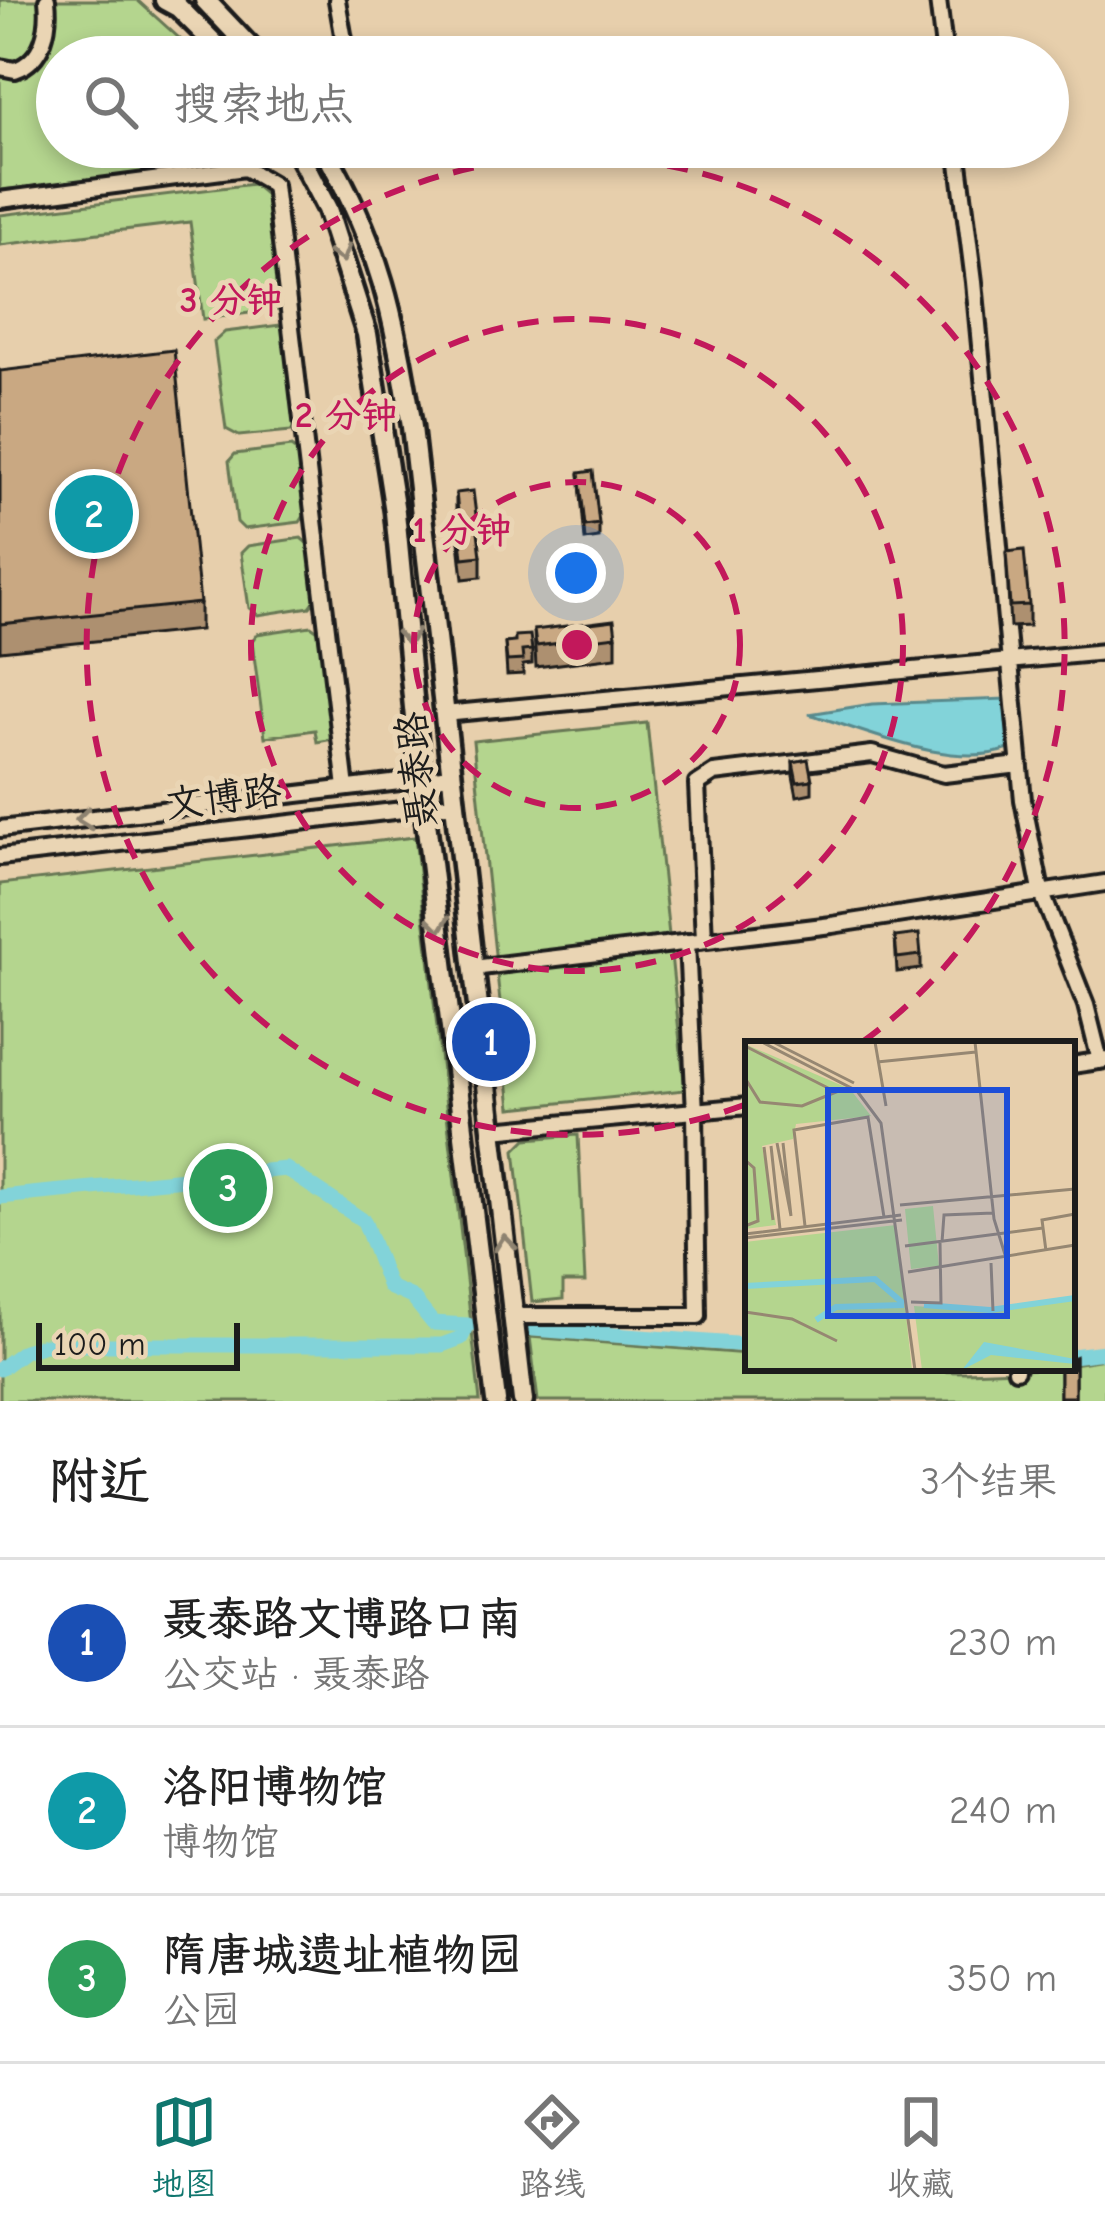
<!DOCTYPE html>
<html lang="zh">
<meta charset="utf-8">
<style>
:root{--surface:#fff;--page:#f6f6f6;--text:#222;--muted:#767676;--line:#e0e0e0;--accent:#0f766e}
body{margin:0;font-family:"Comic Neue","LXGW WenKai TC",sans-serif;background:var(--page);color:var(--text)}
.scale{position:absolute;left:36px;bottom:30px;width:204px;box-sizing:border-box;padding-left:12px;border:6px solid #1c1c1c;border-top:0;font-size:33px;line-height:42px;white-space:nowrap;color:#1c1c1c;-webkit-text-stroke:9px #ead5b4;paint-order:stroke}
.you{position:absolute;left:576px;top:573px;width:42px;height:42px;margin:-30px;border:9px solid #fff;border-radius:50%;background:#1a73e8;box-shadow:0 0 0 18px #1a73e833}
.badge{display:grid;place-items:center;width:78px;height:78px;border-radius:50%;background:var(--accent);color:#fff;font-size:39px;font-weight:700}
.pin{position:absolute;translate:-50% -50%;border:6px solid #fff;box-shadow:0 3px 12px #0006}
.list{margin:0;padding:0;list-style:none}
h2{display:flex;justify-content:space-between;align-items:center;height:156px;margin:0;padding:0 48px;font-size:51px}
h2 small{font-size:39px;font-weight:400;color:var(--muted)}
.list li{display:grid;grid-template-columns:78px 1fr auto;gap:36px;align-items:center;box-sizing:border-box;height:168px;padding:0 48px;border-top:3px solid var(--line)}
.list b{display:block;font-size:45px;white-space:nowrap}
.list p{margin:0;font-size:39px;white-space:nowrap;color:var(--muted)}
.list em{font-size:39px;font-style:normal;color:var(--muted)}
.icon{flex:none;width:66px;height:66px;fill:none;stroke:currentColor;stroke-width:2;stroke-linecap:round;stroke-linejoin:round}
.map{position:relative;flex:none;width:1105px;height:1401px;overflow:hidden}
.search{position:absolute;background:var(--surface);box-shadow:0 6px 18px #0003;left:36px;right:36px;top:36px;height:132px;display:flex;align-items:center;gap:30px;box-sizing:border-box;padding:0 42px;border-radius:66px;color:var(--muted);font-size:45px}
.sheet{height:660px;background:var(--surface)}
nav{display:flex;justify-content:space-around;align-items:center;box-sizing:border-box;height:168px;border-top:3px solid var(--line);background:var(--surface);font-size:33px;color:var(--muted)}
nav a{display:grid;justify-items:center;gap:6px}
nav .on{color:var(--accent)}
.map>svg:first-child{display:block}
.green{fill:#b4d58e;stroke:#687855;stroke-width:3}
.water{fill:#82d3d9;stroke:#598a8d;stroke-width:3}
.lines{fill:none;stroke-linecap:round;stroke-linejoin:round}
.canal{stroke:#82d3d9;stroke-width:15}
.minor-casing{stroke:#1c1c1c;stroke-width:22}
.major-casing{stroke:#1c1c1c;stroke-width:27}
.minor{stroke:#ead5b4;stroke-width:14}
.major{stroke:#ead5b4;stroke-width:18}
.wall{fill:#ad9070;stroke:#1c1c1c;stroke-width:3}
.building{fill:#c9a882;stroke:#1c1c1c;stroke-width:3}
.oneway{stroke:#8d8270}
.ring{fill:none;stroke:#c2185b;stroke-width:6;stroke-dasharray:21 15}
.labels{text-anchor:middle;dominant-baseline:central;stroke-width:10;stroke-linejoin:round;paint-order:stroke}
.street-label{font-size:39px;fill:#1c1c1c;stroke:#ead5b4}
.inset-river{fill:none;stroke:#82d3d9;stroke-width:6}
.inset-road{fill:none;stroke:#968772;stroke-width:3}
.view{fill:#1d4ed8;fill-opacity:0.15;stroke:#1d4ed8;stroke-width:6}
.inset-edge{fill:none;stroke:#1c1c1c;stroke-width:6}
.centre{fill:#c2185b;stroke:#ead5b4;stroke-width:6}
.ring-label{font-size:36px;text-anchor:middle;font-weight:bold;fill:#c2185b;stroke:#ead5b4;stroke-width:10;stroke-linejoin:round;paint-order:stroke}
</style>
<div class="map">
<svg width="1105" height="1401" viewBox="0 0 1105 1401">
<rect width="100%" height="100%" fill="#e7cfac"/>
<filter id="ink" filterUnits="userSpaceOnUse"><feTurbulence type="fractalNoise" baseFrequency=".00833" numOctaves="2"/><feDisplacementMap in="SourceGraphic" scale="24" xChannelSelector="R" yChannelSelector="G"/><feConvolveMatrix kernelMatrix="1 2 1 2 8 2 1 2 1" color-interpolation-filters="sRGB"/></filter>
<g filter="url(#ink)">
<path class="green" d="M0,0H137L200,57H57V147H264L262,161L0,190Z
M253,184L266,195L280,309L203,319L190,222L0,245V215Z
M280,325L286,330L298,422L291,431L239,436L226,429L214,342L225,332Z
M291,447L299,453L306,513L300,522L244,529L237,522L229,461L235,454Z
M301,538L308,544L316,599L310,607L258,615L249,608L241,553L248,546Z
M311,626L318,631L333,739L317,742L315,730L265,737L252,641L257,634Z
M647,723L685,1090L511,1108L473,741Z
M415,837L480,1401H0V884Z
M578,1135L585,1282H563V1299L532,1302L515,1150L526,1139Z
M530,1337L748,1354V1368L965,1372L1072,1368V1364L1105,1359V1401H538Z"/>
<path class="water" d="M1006,699L1009,749C951,770 867,731 809,714L872,704Z"/>
<g class="lines">
<path class="canal" d="M0,1197L286,1169L364,1221L389,1287L412,1297L433,1323L468,1325
M533,1329L748,1345
M1072,1356L1105,1352
M0,1369L24,1351L45,1345H442L461,1338L468,1325"/>
<g class="minor-casing">
<path id="minor" d="M337,0L347,57
M938,0L945,57
M0,67L15,70C44,60 50,27 47,0
M957,147L974,282L1023,800L1041,891L1086,1005L1100,1061
M0,200L245,168L274,185L346,788
M444,714L1105,652
M0,829L451,776
M0,857L454,804
M704,940L697,784L714,773L872,754L944,774L1019,765
M473,968L832,925L1105,883
M1072,1065L1105,1060
M493,1130L748,1106
M512,1316H698L695,1113L687,942
M1016,1368V1370"/>
</g>
<g class="major-casing">
<path id="major" d="M165,0L178,7L228,57
M205,0L259,57
M295,147L327,209L367,334L395,512L421,780L496,1401
M323,147C380,246 395,316 412,427L523,1401"/>
</g>
<use href="#minor" class="minor"/>
<use href="#major" class="major"/>
</g>
<path class="wall" d="M0,371L200,603V630L0,651Z
M579,473L599,524V538L585,540Z
M456,493L481,556V577L463,579L456,514Z
M1006,552L1029,605V626L1010,627Z
M534,630L616,636V657L536,667Z
M515,642L532,650V664L523,665V674L507,675L505,643Z
M793,762L812,780V793L797,796L793,776Z
M895,937L921,955V969L897,972Z
M1075,1357V1401H1060V1368Z"/>
<path class="building" d="M174,350L200,603L0,624V371Z
M593,471L599,524L585,526L579,473Z
M473,491L481,556L463,558L456,493Z
M1024,550L1029,605L1010,606L1006,552Z
M614,620L616,636L536,646L534,630Z
M530,635L532,650L522,651L523,660L507,661L505,643L515,642V636Z
M808,759L812,780L797,782L793,762Z
M919,934L921,955L897,958L895,937Z
M1072,1357H1075V1397H1060V1368H1072Z"/>
<defs><path id="oneway-chevron" d="M-2-3.5L2.5 0L-2 3.5" fill="none" stroke-width="1.6" stroke-linecap="round" stroke-linejoin="round" transform="scale(3)"/></defs>
<g class="oneway">
<use href="#oneway-chevron" transform="translate(341 254) rotate(72)"/>
<use href="#oneway-chevron" transform="translate(408 637) rotate(85)"/>
<use href="#oneway-chevron" transform="translate(84 819) rotate(173)"/>
<use href="#oneway-chevron" transform="translate(439 924) rotate(83)"/>
<use href="#oneway-chevron" transform="translate(505 1243) rotate(-96)"/>
</g>
</g>
<g class="ring">
<circle cx="577" cy="645" r="163"/>
<circle cx="577" cy="645" r="326"/>
<path d="M744 1105A489 489 0 1 1 861 1043"/>
</g>
<g class="labels">
<g class="street-label">
<text transform="translate(417 770) rotate(-96)">聂泰路</text>
<text transform="translate(223 798) rotate(-7)">文博路</text>
</g>
</g>
<g transform="translate(745 1041)">
<rect width="330" height="330" fill="#e7cfac"/>
<path d="M0,3L105,48L126,75L51,83L48,98L17,105L31,184L0,188ZM188,165L194,225L166,228L160,168ZM151,184L167,329H0V201ZM330,259V329H177L169,265L248,270Z" fill="#b4d58e"/>
<path d="M239,301L330,318V323L246,314L217,329Z" fill="#82d3d9"/>
<path class="inset-river" d="M0,245L130,238L159,263M179,264L245,269L330,257M71,279L91,266L159,264"/>
<path class="inset-road" d="M17,1L112,50L136,82L170,329M28,1L109,42M130,1L141,65M230,1L249,178L262,220M0,5L91,51L57,65L15,61L0,37M132,21L231,11M32,102L46,175L38,102M26,105L35,188M19,106L28,179M0,119L9,127L13,180L0,185M155,164L330,148M60,185L49,89L123,76L139,176M0,193L156,174M0,197L157,179M197,201L199,174L248,172M160,205L298,187M301,210L297,179L330,173M246,222L248,270M163,231L330,204M166,261L196,262L195,201M0,271L47,278L92,300"/>
<path class="view" d="M83,49H262V275H83Z"/>
<rect width="330" height="330" class="inset-edge"/>
</g>
<circle cx="577" cy="645" r="18" class="centre"/>
<g class="ring-label">
<text x="231" y="312">3 分钟</text>
<text x="346" y="427">2 分钟</text>
<text x="462" y="542">1 分钟</text>
</g>
</svg>
<div class="scale">100 m</div>
<div class="you"></div>
<div class="pin badge" style="left:491px;top:1042px;background:#1a4fb4">1</div>
<div class="pin badge" style="left:94px;top:514px;background:#0f9aa8">2</div>
<div class="pin badge" style="left:228px;top:1188px;background:#2e9e5b">3</div>
<div class="search"><svg class="icon" aria-label="search" viewBox="0 0 24 24"><circle cx="10" cy="10" r="6"/><path d="M15 15l6 6"/></svg>搜索地点</div>
</div>
<section class="sheet">
<h2>附近<small>3个结果</small></h2>
<ul class="list">
<li><span class="badge" style="background:#1a4fb4">1</span><div><b>聂泰路文博路口南</b><p>公交站 · 聂泰路</p></div><em>230 m</em></li>
<li><span class="badge" style="background:#0f9aa8">2</span><div><b>洛阳博物馆</b><p>博物馆</p></div><em>240 m</em></li>
<li><span class="badge" style="background:#2e9e5b">3</span><div><b>隋唐城遗址植物园</b><p>公园</p></div><em>350 m</em></li>
</ul>
</section>
<nav>
<a class="on"><svg class="icon" aria-label="map" viewBox="0 0 24 24"><path d="M3 6l6-2 6 2 6-2v14l-6 2-6-2-6 2zM9 4v14M15 6v14"/></svg>地图</a>
<a><svg class="icon" aria-label="directions" viewBox="0 0 24 24"><path d="M12 3l9 9-9 9-9-9zM9 14v-3h6M13 9l2 2-2 2"/></svg>路线</a>
<a><svg class="icon" aria-label="saved" viewBox="0 0 24 24"><path d="M7 4h10v16l-5-4-5 4z"/></svg>收藏</a>
</nav>
